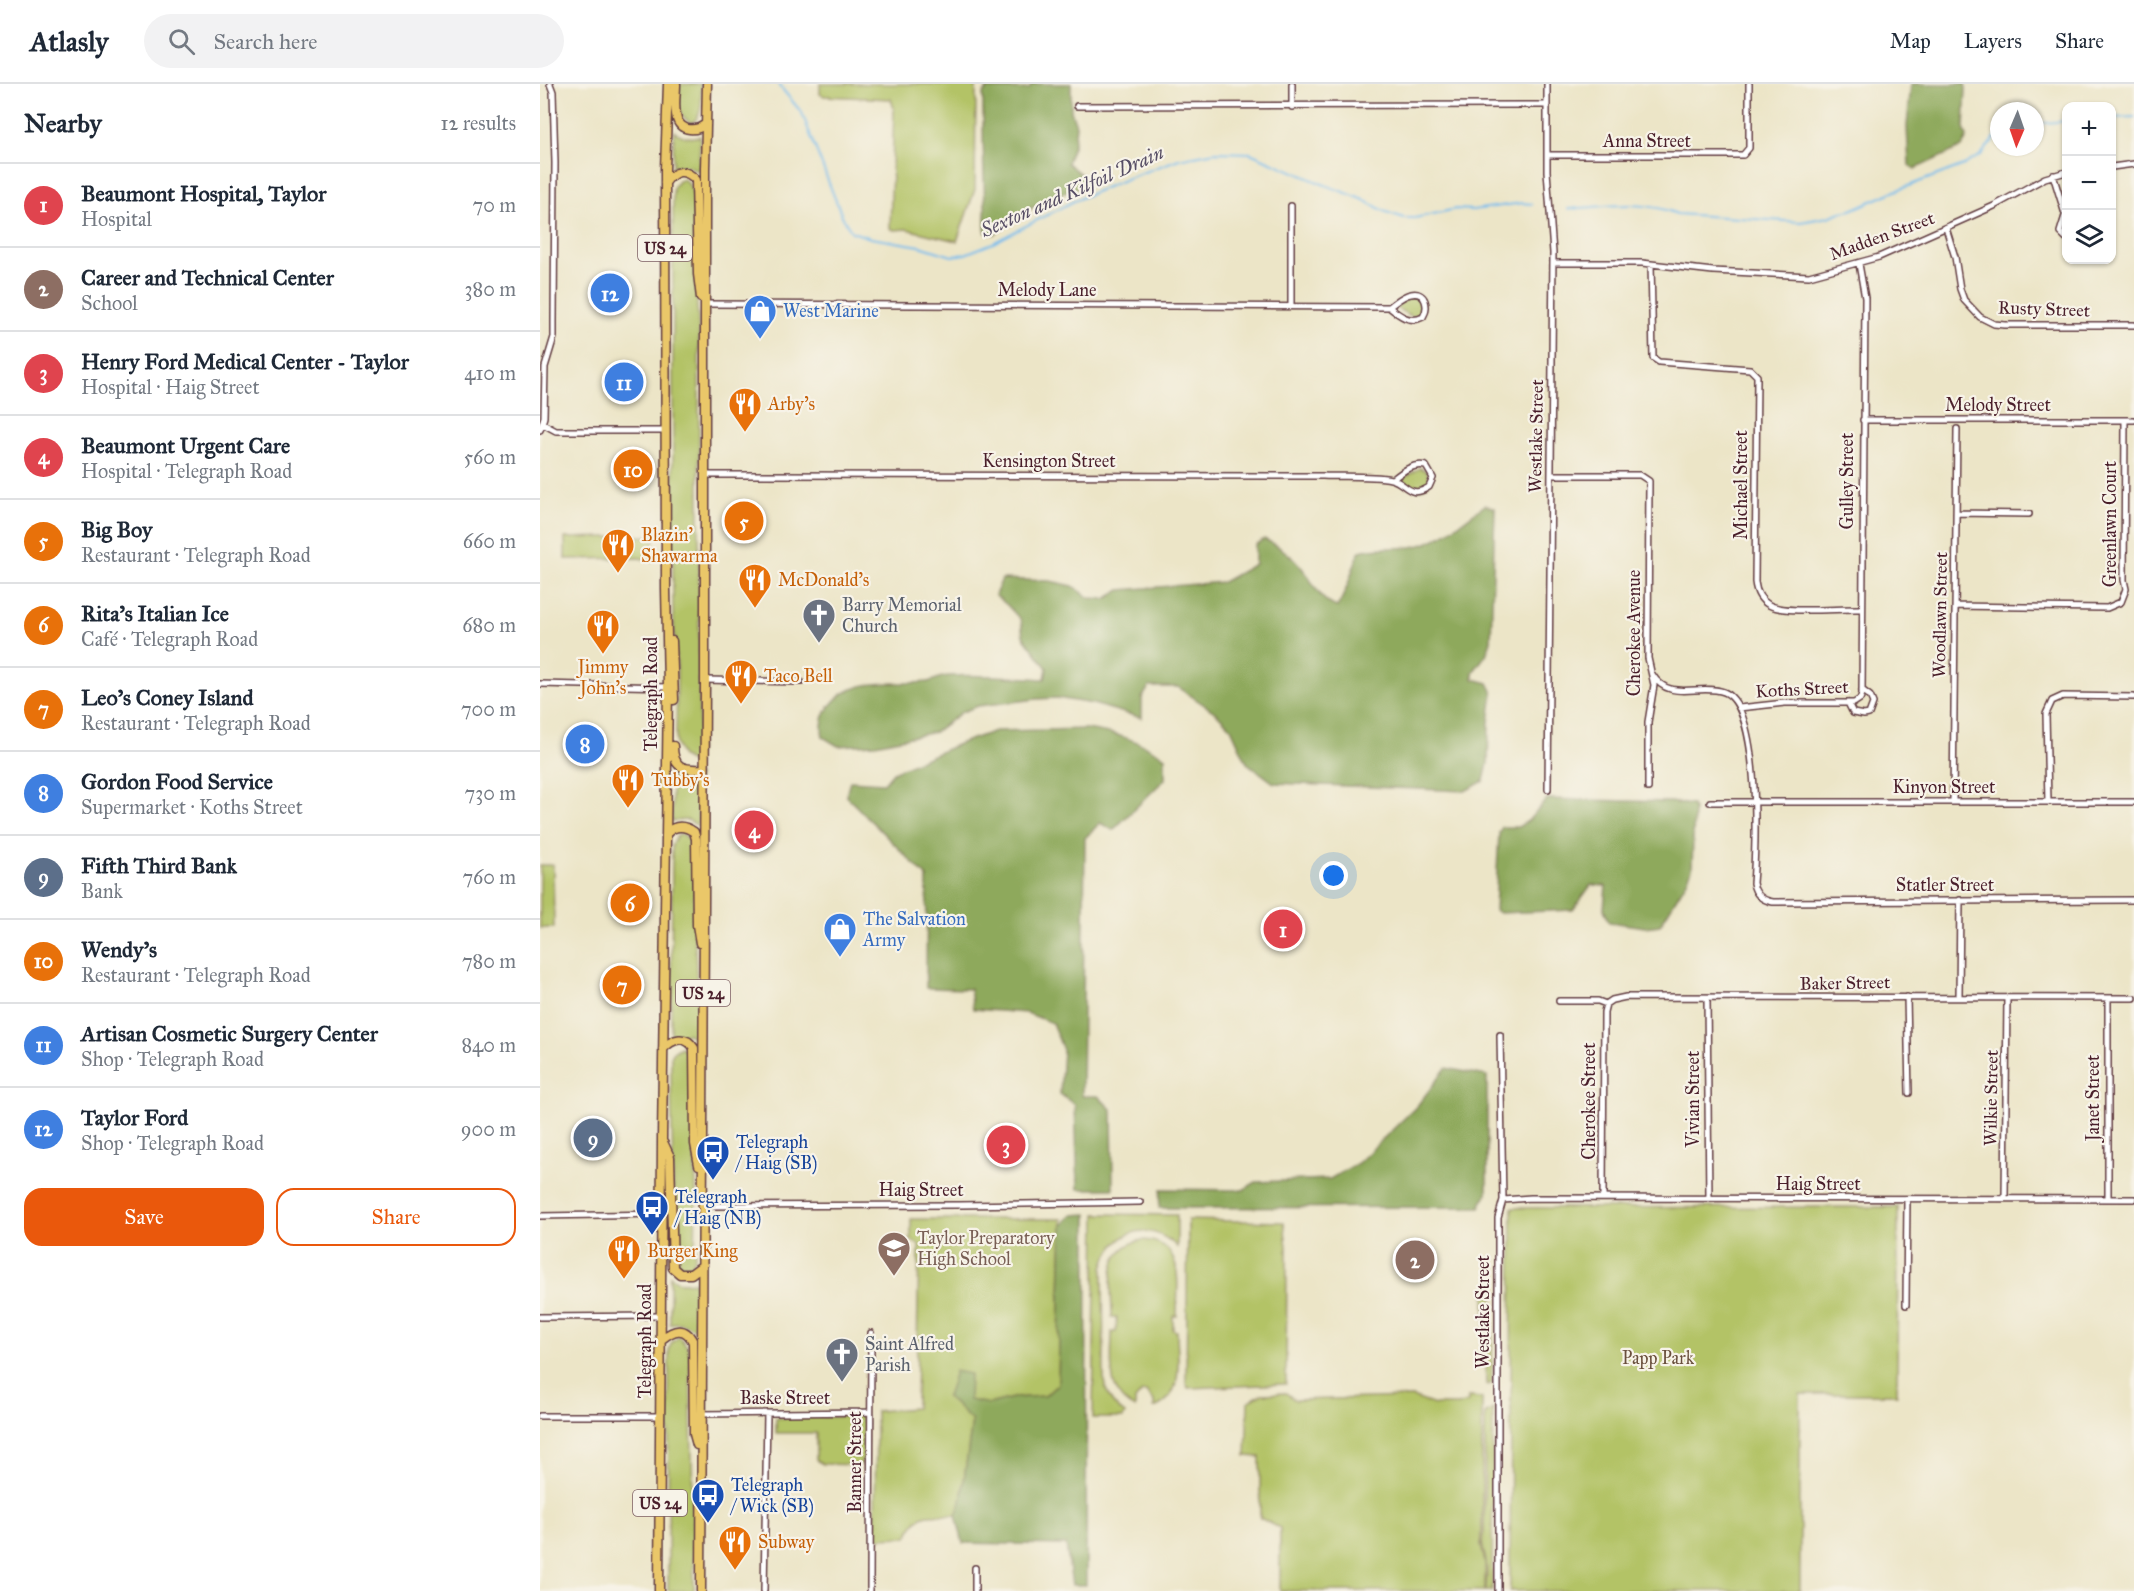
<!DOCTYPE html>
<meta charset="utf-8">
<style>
:root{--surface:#fff;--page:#f2f2f3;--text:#1f2937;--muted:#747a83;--line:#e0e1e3;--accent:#ea580c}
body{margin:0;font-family:"IM FELL Great Primer",serif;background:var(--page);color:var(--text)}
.controls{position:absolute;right:18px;top:18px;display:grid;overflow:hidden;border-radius:12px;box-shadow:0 2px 4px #0004}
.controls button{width:54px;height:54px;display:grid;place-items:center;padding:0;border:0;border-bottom:2px solid var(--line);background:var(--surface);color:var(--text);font:30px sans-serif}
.compass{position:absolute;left:1450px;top:18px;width:54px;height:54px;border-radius:50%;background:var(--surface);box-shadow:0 2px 4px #0004;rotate:182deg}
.you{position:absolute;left:794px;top:792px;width:21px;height:21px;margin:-15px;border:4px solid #fff;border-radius:50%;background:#1a73e8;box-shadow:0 0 0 9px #1a73e833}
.badge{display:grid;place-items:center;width:39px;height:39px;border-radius:50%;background:var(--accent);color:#fff;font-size:20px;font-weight:700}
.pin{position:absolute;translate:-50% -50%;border:3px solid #fff;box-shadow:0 2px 6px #0006}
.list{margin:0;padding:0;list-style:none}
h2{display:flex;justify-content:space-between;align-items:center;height:78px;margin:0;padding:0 24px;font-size:26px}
h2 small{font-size:20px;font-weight:400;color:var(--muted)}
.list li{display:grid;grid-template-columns:39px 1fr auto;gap:18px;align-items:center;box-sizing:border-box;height:84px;padding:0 24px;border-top:2px solid var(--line)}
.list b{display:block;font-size:22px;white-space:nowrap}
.list p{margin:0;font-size:20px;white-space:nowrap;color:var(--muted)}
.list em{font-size:20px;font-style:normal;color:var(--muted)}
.actions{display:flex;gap:12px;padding:18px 24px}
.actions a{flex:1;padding:14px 0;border:2px solid var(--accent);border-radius:18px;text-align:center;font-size:21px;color:var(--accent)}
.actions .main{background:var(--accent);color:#fff}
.icon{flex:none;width:33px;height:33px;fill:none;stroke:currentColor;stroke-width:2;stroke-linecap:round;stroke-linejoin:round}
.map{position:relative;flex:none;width:1594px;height:1507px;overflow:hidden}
header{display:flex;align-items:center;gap:36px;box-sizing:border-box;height:84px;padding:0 30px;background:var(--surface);border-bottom:2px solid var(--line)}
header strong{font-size:28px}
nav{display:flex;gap:33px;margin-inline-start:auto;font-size:21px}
.search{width:420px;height:54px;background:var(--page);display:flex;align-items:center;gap:15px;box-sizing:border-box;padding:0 21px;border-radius:33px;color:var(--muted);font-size:22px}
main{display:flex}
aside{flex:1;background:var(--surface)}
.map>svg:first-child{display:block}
.green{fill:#b3c366;stroke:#7e7148;stroke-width:1.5}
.forest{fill:#8ea95b;stroke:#6c6443;stroke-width:1.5}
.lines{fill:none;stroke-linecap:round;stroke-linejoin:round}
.stream{stroke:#75bced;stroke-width:2}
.street-casing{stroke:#623d42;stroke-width:8}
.primary-casing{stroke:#623d42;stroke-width:11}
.street{stroke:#fff;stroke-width:5}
.primary{stroke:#eac769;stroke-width:8}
.labels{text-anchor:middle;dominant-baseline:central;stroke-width:4.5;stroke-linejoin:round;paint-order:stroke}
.shield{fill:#f7f3e8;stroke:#7e5f64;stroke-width:1.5}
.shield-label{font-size:16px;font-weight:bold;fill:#4a1f2b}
.street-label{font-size:18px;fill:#4a1f2b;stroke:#f7f3e8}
.shop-label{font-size:18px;fill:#366cbe;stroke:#f7f3e8;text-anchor:start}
.food-label{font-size:18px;fill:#c56008;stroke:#f7f3e8;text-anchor:start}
.worship-label{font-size:18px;fill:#5b616d;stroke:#f7f3e8;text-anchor:start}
.transit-label{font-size:18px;fill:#164399;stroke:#f7f3e8;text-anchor:start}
.education-label{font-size:18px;fill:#785e54;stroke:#f7f3e8;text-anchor:start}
.park-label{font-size:18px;fill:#6a503d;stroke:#f7f3e8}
.water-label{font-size:20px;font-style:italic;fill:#574e65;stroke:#f7f3e8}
</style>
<header>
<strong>Atlasly</strong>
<div class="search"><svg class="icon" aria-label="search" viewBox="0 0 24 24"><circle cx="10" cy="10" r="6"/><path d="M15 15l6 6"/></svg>Search here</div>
<nav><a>Map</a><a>Layers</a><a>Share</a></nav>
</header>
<main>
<aside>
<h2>Nearby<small>12 results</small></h2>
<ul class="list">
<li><span class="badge" style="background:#e0444e">1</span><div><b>Beaumont Hospital, Taylor</b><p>Hospital</p></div><em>70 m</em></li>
<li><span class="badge" style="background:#8d6e63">2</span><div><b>Career and Technical Center</b><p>School</p></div><em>380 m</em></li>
<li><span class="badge" style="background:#e0444e">3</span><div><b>Henry Ford Medical Center - Taylor</b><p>Hospital · Haig Street</p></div><em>410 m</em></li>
<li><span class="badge" style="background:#e0444e">4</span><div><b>Beaumont Urgent Care</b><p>Hospital · Telegraph Road</p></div><em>560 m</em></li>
<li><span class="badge" style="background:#e8710a">5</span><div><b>Big Boy</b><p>Restaurant · Telegraph Road</p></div><em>660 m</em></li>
<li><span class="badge" style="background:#e8710a">6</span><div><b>Rita's Italian Ice</b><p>Café · Telegraph Road</p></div><em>680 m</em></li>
<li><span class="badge" style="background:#e8710a">7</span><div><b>Leo's Coney Island</b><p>Restaurant · Telegraph Road</p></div><em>700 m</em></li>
<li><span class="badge" style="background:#3f7fe0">8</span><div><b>Gordon Food Service</b><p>Supermarket · Koths Street</p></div><em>730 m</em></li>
<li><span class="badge" style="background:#5c6f8a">9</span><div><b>Fifth Third Bank</b><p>Bank</p></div><em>760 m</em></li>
<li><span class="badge" style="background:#e8710a">10</span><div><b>Wendy's</b><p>Restaurant · Telegraph Road</p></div><em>780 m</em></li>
<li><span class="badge" style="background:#3f7fe0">11</span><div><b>Artisan Cosmetic Surgery Center</b><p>Shop · Telegraph Road</p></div><em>840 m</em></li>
<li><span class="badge" style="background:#3f7fe0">12</span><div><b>Taylor Ford</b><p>Shop · Telegraph Road</p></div><em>900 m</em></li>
</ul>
<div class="actions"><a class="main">Save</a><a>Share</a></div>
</aside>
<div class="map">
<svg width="1594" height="1507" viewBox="0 0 1594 1507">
<rect width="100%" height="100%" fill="#f7f3e8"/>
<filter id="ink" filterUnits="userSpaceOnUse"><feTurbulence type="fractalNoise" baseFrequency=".0167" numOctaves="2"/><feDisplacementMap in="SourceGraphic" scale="12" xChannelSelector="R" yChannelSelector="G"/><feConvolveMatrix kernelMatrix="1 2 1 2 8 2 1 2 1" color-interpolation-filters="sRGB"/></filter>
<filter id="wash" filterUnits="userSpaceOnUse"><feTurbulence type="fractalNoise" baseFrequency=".008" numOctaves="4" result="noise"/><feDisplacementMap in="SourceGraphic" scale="24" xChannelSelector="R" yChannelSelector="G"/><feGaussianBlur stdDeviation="1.35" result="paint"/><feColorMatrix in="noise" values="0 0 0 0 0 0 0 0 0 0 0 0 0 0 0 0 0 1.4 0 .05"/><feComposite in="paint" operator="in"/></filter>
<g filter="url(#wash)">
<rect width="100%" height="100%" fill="#ece5c7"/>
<path class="green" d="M138,0H161C161,14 164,33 151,39C136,31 138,15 138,0Z
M280,0H436L435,105L417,157L366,145L354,146L350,144L354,25L351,15L284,12L280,10Z
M134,47C142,53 150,55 160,52L159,88C150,81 144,81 133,83Z
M143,95L148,99L153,109L155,191L159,250V667L154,676L151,678L142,673L136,660L137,585L133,527V104L138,97Z
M871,213L880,215L883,218C883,227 881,231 873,233L854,223Z
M880,384L887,387L890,397L887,402L879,406L872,404L861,395Z
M114,452L113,477L99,474L25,475V454Z
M132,686L144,693L158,691V742L148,736L132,737Z
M143,750L148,755L154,769V846L157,900V955L148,950L131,951L132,761L137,752Z
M0,781H13L14,844H0Z
M141,963L146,967L151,977L156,1106L155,1174L151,1182L146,1184L140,1180L135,1169C134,1103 131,1038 131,973L133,968Z
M1358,1123L1357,1310H1260V1507H970L972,1124Z
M556,1130L637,1131V1163C609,1135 573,1146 563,1184L564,1297C567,1312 572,1321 585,1330L583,1334H553Z
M371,1135H522L518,1300L505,1312L473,1314L449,1320L407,1313L432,1337L421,1418L416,1431C389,1431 379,1425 367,1453L335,1454L336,1327L376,1324L379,1161L371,1156Z
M648,1136L744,1138L747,1163L746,1300L648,1304L646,1298Z
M602,1156C646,1157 637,1201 637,1232H633V1246L637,1247C637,1274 646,1312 614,1324V1317L606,1308H602L595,1316V1324C565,1310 572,1276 572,1248H576L577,1234L572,1233C572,1203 563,1164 602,1156Z
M130,1192L141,1199L155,1198V1246C146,1239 140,1238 130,1240Z
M947,1211L953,1213L952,1299L948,1301L946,1300L945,1212Z
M139,1253L147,1262L150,1271C151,1350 154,1428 154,1507H128L129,1265L132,1258Z
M746,1309L755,1316L872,1313L895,1321H918L928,1318V1313L942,1314V1447C938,1459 944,1469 945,1481C945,1490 945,1499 945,1507H740V1444L720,1434V1373L706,1372L708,1318L722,1310Z
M953,1325L952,1507H946C946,1497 948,1486 946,1477C944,1467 940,1458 944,1448L945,1330Z
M322,1332V1337H326V1374L323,1380V1376H321V1381L283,1380L276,1376V1349H236V1334Z"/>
<path class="forest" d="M492,0H531V27L536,41L534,59L527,79L543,92L542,102L513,113L486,127L455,150L446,149C443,139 446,130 445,120C443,84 443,47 443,10L447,5H489Z
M1371,0H1425L1426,4L1424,44L1427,53L1422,63L1375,85L1369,81L1367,42Z
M945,421L955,424L951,557L946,571L933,588V595L948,599L953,609L949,638L948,679L944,697L925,707L734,699L707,679L691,644L676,629L638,603H609L602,614V634L553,620L517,614L497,615L438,622L422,628L395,648L335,660L298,662L283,653C281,643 282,632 289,623C312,591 353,602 387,598C394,597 401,592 409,592C441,590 473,593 505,595L507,584L483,552L481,536L467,521L455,511L462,495L510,497L533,502L550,514L566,515L580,506L683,498L715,480V461L724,455C738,461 753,472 762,484C774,499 779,517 797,523C809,506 811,486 820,467C839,461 860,467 881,461C904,454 925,435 945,421Z
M546,645C579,650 596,655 625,673V695L573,746L560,739L545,754L542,1012H558L572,1026L573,1105H538L535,1021L520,1010L523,966L512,939L487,929L433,925L430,905L386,904L387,793L306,712L310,697L344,699L353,688L421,659L455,647Z
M1007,715L1130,718L1152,721L1154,725L1152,785L1147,797L1120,841L1105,843L1069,838L1064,825L1066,802L1051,801L1033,826L959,829L955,826L959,749L962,743H978L988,737Z
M906,984L947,992V1109L940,1123L619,1124L621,1105L703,1106L716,1098L790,1095L818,1079L877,1022Z
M547,1130L546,1501H532L526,1461L423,1459L416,1431L421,1418L432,1337L407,1313L415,1287L430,1290L429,1316L449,1320L473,1314L505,1312L518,1300L522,1141L532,1131Z"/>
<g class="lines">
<path class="stream" d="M238,0L262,29L292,107L303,134L312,148L331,154L380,162L412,172L425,170L453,159L536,116L591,93L639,75L675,68L710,69L785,101L822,115L846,128L864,134H875L916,125L933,126L982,119L992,120
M1572,34L1594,33
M1495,40L1526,37
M1028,125C1064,123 1103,115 1137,130L1261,138L1288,133L1301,128L1311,126L1355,107L1424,81L1441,71L1459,49"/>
</g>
</g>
<g filter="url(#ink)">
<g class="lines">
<g class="street-casing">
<path id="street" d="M1007,0V87L1013,169L1008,705
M537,22L1007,21
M752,23V0
M1007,71H1203L1209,64V0
M1572,83L1594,80
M1513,91L1526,133
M1525,132L1520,148L1526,154
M1406,144L1415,173L1420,205L1424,216L1440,233L1454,240L1465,241H1594
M1013,179H1102L1173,187L1269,192L1339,173L1454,122L1505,94L1526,88
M1111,180L1113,274L1119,278L1210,285L1217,292L1215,498C1216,507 1220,516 1229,521C1245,530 1301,524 1322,525
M165,220L849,223C859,231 870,240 883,233C889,223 886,207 871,210C863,211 856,218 849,223
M751,221V122
M1323,336H1594
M3,340L16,347H125
M0,346L4,333L5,283L14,253V239L15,79L13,8L10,0
M165,391L783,392C803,393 832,391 851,395C866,398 869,416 889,403L893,394L886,382C873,379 863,387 853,395
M1011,391H1100L1109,397L1108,574L1114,601L1108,638V704
M1416,429L1489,430
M1415,522L1567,524L1581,518L1586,505L1584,496L1585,336
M1112,590C1129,619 1159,599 1184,608C1221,622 1216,765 1213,799C1215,810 1221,816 1233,818L1594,816
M165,596L261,598
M0,600L128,603
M1308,619L1313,629L1324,631L1329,630L1333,619L1330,612L1322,606
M1199,624L1245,619H1314L1320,615L1322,610L1325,214L1319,180
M1170,718H1594
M1413,718L1417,345
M1508,718L1506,630L1512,617L1523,612L1594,613
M1367,913L1369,1009
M1419,913L1420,816
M1167,914L1169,1115
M1019,917H1058L1066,920L1072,916L1086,913L1594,914
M1063,1114L1064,928L1066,920
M1465,1114L1467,914
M1568,1115V914
M963,1116L991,1114L1594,1115
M163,1122L420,1121L600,1118
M0,1132L122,1130
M1366,1221L1367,1115
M0,1233L121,1232
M160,1330L330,1328
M0,1332H121
M224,1507L227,1329
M330,1507L331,1249
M435,1507V1484
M958,1507V1134L963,1116L960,951"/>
</g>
<g class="primary-casing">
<path id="primary" d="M136,0C136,10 134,21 136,30C138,47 154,49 166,40
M125,99C134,86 145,84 156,96L158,190L161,214
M132,557L134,616
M133,662C133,685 144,686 164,685
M127,749C135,741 144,741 154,748L156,755L157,841L160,859
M123,965C133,954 146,951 154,964L155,1060L159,1081
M124,1060L130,1073L133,1184L140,1190H151L163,1181
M122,1255C133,1246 145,1241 153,1258L154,1350L157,1361
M119,1507L122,1055L128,603L126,505L125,85L128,0
M161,1507L165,596V85L167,0"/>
</g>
<use href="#street" class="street"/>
<use href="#primary" class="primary"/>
</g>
</g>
<defs>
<g id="shop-pin" transform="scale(1.725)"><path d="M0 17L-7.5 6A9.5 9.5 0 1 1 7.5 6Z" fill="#3f7fe0" stroke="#f7f3e8"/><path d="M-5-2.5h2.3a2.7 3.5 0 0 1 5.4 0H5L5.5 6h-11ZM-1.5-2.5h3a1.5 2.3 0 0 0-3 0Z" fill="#fff"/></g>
<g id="restaurant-pin" transform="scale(1.725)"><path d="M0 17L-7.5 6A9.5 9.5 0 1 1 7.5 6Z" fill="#e8710a" stroke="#f7f3e8"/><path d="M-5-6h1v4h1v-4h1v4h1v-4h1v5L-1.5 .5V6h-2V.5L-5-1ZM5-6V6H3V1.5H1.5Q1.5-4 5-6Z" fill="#fff"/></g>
<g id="church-pin" transform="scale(1.725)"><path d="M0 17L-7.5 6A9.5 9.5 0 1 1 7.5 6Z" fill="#6b7280" stroke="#f7f3e8"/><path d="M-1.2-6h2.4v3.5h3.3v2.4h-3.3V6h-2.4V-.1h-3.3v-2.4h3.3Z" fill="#fff"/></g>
<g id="bus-pin" transform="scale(1.725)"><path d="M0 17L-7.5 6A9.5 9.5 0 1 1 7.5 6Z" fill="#1a4fb4" stroke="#f7f3e8"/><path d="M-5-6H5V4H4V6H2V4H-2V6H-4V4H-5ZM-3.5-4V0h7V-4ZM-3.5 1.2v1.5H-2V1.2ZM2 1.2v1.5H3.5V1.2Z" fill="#fff"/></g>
<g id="school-pin" transform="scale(1.725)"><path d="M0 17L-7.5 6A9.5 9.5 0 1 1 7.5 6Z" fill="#8d6e63" stroke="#f7f3e8"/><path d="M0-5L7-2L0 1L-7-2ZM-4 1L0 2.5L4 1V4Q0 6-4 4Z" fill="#fff"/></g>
</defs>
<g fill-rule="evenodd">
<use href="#shop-pin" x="220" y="227"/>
<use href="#restaurant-pin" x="205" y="320"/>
<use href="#restaurant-pin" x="78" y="461"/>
<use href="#restaurant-pin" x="215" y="496"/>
<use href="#church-pin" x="279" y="531"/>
<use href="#restaurant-pin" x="63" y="542"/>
<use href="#restaurant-pin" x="201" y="592"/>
<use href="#restaurant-pin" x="88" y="696"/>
<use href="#shop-pin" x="300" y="845"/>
<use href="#bus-pin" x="173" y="1068"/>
<use href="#bus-pin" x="112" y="1123"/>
<use href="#school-pin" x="354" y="1164"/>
<use href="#restaurant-pin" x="84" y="1167"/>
<use href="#church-pin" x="302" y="1270"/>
<use href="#bus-pin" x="168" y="1411"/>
<use href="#restaurant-pin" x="195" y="1458"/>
</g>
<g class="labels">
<g class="shield">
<rect x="98" y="151" width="54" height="26" rx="4.5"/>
<rect x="136" y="896" width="54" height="26" rx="4.5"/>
<rect x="93" y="1406" width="54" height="26" rx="4.5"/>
</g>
<g class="shield-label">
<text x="125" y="164">US 24</text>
<text x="163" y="909">US 24</text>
<text x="120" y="1419">US 24</text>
</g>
<g class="street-label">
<text x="1107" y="57">Anna Street</text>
<text transform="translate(1342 152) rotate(-20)">Madden Street</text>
<text x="507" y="206">Melody Lane</text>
<text transform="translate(1504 225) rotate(2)">Rusty Street</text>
<text x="1458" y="321">Melody Street</text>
<text transform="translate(996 352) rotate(-89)">Westlake Street</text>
<text x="509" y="377">Kensington Street</text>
<text transform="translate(1307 397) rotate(-90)">Gulley Street</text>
<text transform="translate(1201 401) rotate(-90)">Michael Street</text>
<text transform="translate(1570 440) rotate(-90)">Greenlawn Court</text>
<text transform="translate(1400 531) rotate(-89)">Woodlawn Street</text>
<text transform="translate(1094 549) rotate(-90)">Cherokee Avenue</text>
<text transform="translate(1262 605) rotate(-3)">Koths Street</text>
<text transform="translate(111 610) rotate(-90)">Telegraph Road</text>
<text x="1404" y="703">Kinyon Street</text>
<text x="1405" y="801">Statler Street</text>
<text transform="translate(1305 899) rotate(-1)">Baker Street</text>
<text transform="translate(1451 1014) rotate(-89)">Wilkie Street</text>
<text transform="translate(1553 1014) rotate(-90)">Janet Street</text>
<text transform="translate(1153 1015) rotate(-90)">Vivian Street</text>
<text transform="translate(1049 1017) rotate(-90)">Cherokee Street</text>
<text x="1278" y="1100">Haig Street</text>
<text x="381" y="1106">Haig Street</text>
<text transform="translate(943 1228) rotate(-90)">Westlake Street</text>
<text transform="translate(105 1257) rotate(-90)">Telegraph Road</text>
<text x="245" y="1314">Baske Street</text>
<text transform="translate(315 1378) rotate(-90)">Banner Street</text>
</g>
<g class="shop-label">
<text x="243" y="227">West Marine</text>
<text x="323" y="835">The Salvation<tspan x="323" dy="21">Army</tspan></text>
</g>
<g class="food-label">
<text x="228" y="320">Arby's</text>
<text x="101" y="451">Blazin'<tspan x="101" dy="21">Shawarma</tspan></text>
<text x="238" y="496">McDonald's</text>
<text x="63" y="583" text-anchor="middle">Jimmy<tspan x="63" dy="21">John's</tspan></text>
<text x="224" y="592">Taco Bell</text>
<text x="111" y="696">Tubby's</text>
<text x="107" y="1167">Burger King</text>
<text x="218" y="1458">Subway</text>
</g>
<g class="worship-label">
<text x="302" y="521">Barry Memorial<tspan x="302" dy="21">Church</tspan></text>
<text x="325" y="1260">Saint Alfred<tspan x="325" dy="21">Parish</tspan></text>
</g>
<g class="transit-label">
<text x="196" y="1058">Telegraph<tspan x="196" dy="21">/ Haig (SB)</tspan></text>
<text x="135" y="1113">Telegraph<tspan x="135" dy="21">/ Haig (NB)</tspan></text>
<text x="191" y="1401">Telegraph<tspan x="191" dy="21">/ Wick (SB)</tspan></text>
</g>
<g class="education-label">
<text x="377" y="1154">Taylor Preparatory<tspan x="377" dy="21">High School</tspan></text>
</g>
<g class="park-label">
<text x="1118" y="1274">Papp Park</text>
</g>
<g class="water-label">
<text transform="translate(532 107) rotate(-24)">Sexton and Kilfoil Drain</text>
</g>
</g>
</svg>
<div class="controls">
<button>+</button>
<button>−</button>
<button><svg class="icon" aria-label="layers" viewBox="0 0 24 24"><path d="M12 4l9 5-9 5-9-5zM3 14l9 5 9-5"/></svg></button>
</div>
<svg class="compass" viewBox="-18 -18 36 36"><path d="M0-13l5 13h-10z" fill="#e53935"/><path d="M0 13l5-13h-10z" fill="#747a83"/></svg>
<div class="you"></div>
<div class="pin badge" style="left:743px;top:845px;background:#e0444e">1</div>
<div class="pin badge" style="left:875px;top:1176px;background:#8d6e63">2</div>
<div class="pin badge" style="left:466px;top:1061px;background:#e0444e">3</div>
<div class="pin badge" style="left:214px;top:746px;background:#e0444e">4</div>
<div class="pin badge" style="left:204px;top:437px;background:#e8710a">5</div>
<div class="pin badge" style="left:90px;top:819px;background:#e8710a">6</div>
<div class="pin badge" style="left:82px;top:901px;background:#e8710a">7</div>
<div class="pin badge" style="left:45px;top:660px;background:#3f7fe0">8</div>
<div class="pin badge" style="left:53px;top:1054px;background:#5c6f8a">9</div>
<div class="pin badge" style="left:93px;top:385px;background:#e8710a">10</div>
<div class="pin badge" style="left:84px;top:298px;background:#3f7fe0">11</div>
<div class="pin badge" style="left:70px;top:209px;background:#3f7fe0">12</div>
</div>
</main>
